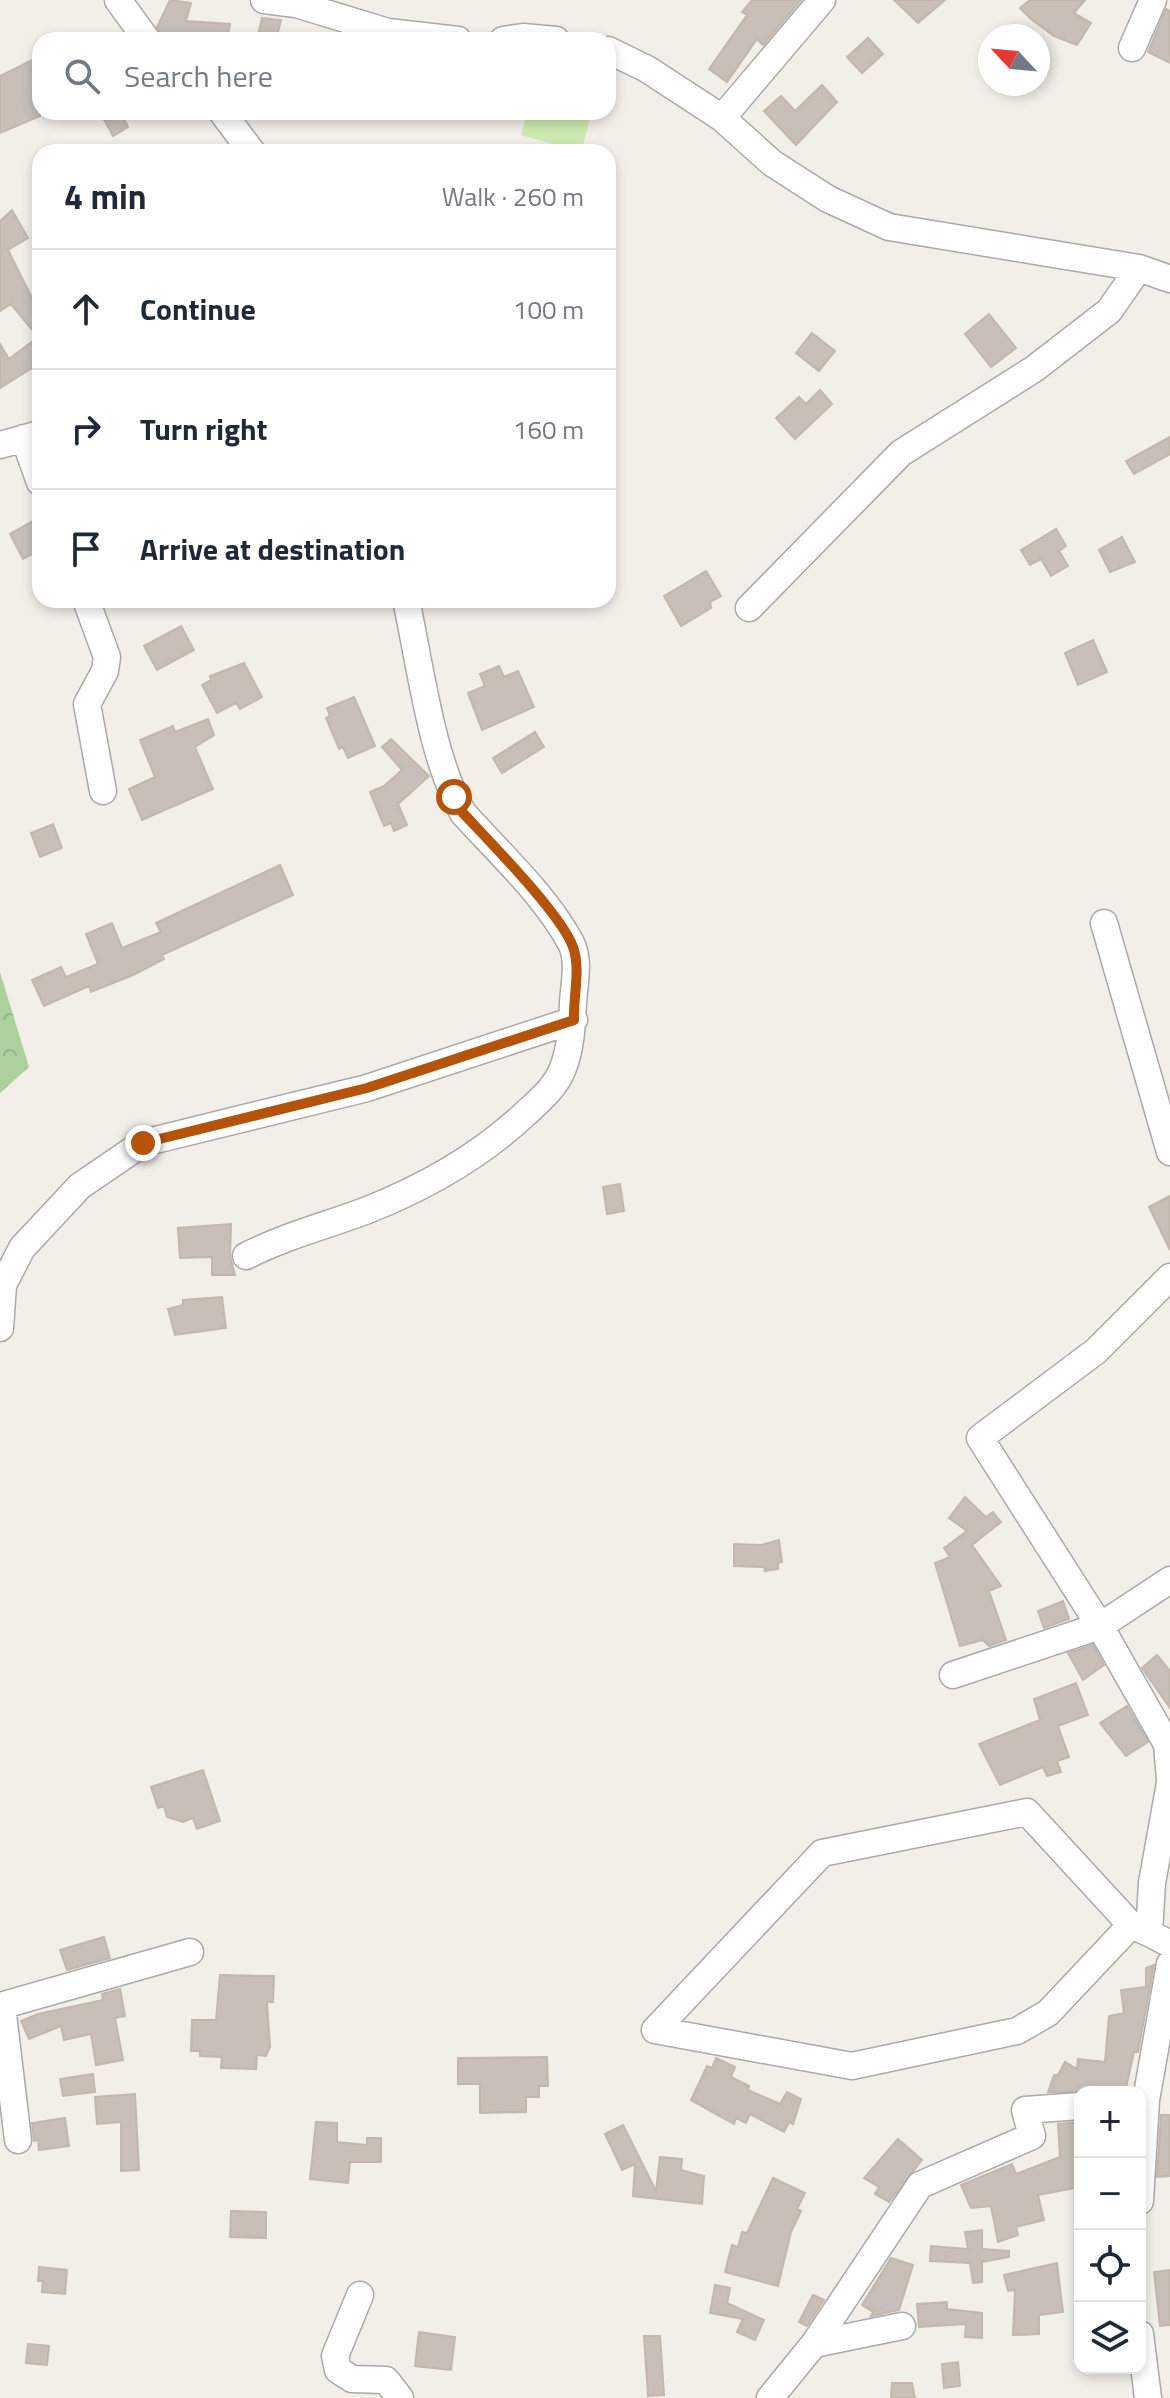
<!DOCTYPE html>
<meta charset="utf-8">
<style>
:root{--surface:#fff;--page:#f6f6f7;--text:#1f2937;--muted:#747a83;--line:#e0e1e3}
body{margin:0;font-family:"Titillium Web",sans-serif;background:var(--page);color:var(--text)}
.controls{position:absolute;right:24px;bottom:24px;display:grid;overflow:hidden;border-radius:16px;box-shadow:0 4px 12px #0003}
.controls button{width:72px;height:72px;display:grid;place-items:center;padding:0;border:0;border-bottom:2px solid var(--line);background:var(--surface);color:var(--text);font:40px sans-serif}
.compass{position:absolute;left:978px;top:24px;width:72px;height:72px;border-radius:50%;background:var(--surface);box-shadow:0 4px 12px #0003;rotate:296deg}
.stop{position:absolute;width:24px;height:24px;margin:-18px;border:6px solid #b45309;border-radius:50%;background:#fff}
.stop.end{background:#b45309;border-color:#fff;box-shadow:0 2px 8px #0008}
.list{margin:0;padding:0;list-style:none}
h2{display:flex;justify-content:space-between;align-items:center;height:104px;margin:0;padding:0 32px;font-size:34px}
h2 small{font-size:26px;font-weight:400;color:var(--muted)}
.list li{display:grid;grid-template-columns:52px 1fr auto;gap:24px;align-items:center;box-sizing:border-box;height:120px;padding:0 32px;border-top:2px solid var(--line)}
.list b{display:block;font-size:30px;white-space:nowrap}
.list em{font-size:26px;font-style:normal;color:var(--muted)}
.icon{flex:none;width:44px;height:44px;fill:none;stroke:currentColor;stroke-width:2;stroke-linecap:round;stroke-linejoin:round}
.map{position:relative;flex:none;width:1170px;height:2398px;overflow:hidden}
.search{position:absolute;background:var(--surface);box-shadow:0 4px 12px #0003;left:32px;top:32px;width:584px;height:88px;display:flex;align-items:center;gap:20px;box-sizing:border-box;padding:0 28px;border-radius:24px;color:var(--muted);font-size:30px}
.panel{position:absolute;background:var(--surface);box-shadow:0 4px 12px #0003;left:32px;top:144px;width:584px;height:464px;border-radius:24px}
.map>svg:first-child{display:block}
.grass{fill:#cdebb0}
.forest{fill:url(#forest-crowns)}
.building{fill:#c7bfb8;stroke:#c4b6ab;stroke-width:2}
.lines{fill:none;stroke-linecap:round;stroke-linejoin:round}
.minor-casing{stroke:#a9a9a9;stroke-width:29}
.minor{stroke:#fff;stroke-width:26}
.route{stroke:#b45309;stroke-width:10}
</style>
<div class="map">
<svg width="1170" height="2398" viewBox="0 0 1170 2398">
<defs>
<pattern id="forest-crowns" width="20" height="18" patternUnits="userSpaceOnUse" patternTransform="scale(2)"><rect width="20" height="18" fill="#add19e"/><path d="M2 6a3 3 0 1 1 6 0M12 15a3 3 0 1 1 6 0" fill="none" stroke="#95b388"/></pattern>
</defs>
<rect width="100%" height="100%" fill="#f2efe9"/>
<path class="grass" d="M527,112H592L581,152L521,135Z"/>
<path class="forest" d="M0,972L29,1067L0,1093Z"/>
<path class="building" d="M170,0L191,3L186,21L230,24L227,40H163L157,27Z
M752,0H801L763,45L757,39L727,82L709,69L747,15L742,12Z
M894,0H945L918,23Z
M1030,0H1085L1074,13L1091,23L1077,45L1054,36L1031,19L1020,8Z
M1166,9L1170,11V63L1148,52Z
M262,18L281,20L276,40H257Z
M868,38L883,54L862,73L847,57Z
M40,56V116L0,133V76Z
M822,85L837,102L796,145L764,111L781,96L795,111Z
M100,112H120L128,127L113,136Z
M12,210L28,238L8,250L31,296L40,301V363L0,388V344L9,359L38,337L11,304L0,311V221Z
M989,314L1016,348L991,367L965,334Z
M812,333L835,351L819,371L796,353Z
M820,390L832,404L795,439L776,418L799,397L806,404Z
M1170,437V454L1134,474L1126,461Z
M35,520L40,530V550L23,559L10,534Z
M1056,529L1066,546L1059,551L1068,566L1051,576L1041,559L1030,565L1021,550Z
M1122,537L1135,562L1110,572L1099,550Z
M706,571L721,596L710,602L711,608L681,626L664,596Z
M181,626L194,650L157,670L144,646Z
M1093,640L1107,672L1078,685L1065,653Z
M244,663L262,697L240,709L236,703L217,713L202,685L211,680L210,676Z
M499,666L504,677L518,671L534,707L482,730L468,693L485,686L480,674Z
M354,697L375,746L348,758L343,747L339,749L326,718L330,716L327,708Z
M208,719L214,735L195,747L213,789L142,820L129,789L155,777L140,740L173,726L175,732Z
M535,732L544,747L502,773L493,758Z
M391,739L429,776L398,804L407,825L394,831L391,823L384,826L370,792L384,786L402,770L382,747Z
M53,824L62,848L40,857L31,833Z
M280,865L293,895L162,955L164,959L133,975L91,992L89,986L44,1006L32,980L61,967L66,977L98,964L86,934L112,923L122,948L161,932L156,923Z
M620,1184L624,1211L607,1214L603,1187Z
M1170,1196V1250L1149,1207Z
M231,1224L230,1256L235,1275H212V1257L180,1258L178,1228Z
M222,1297L226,1328L175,1335L168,1309L183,1305V1300Z
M965,1497L986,1517L993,1512L1001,1522L972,1545L1001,1586L989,1591L1006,1640L989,1646L983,1640L960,1646L935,1563L950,1557L944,1548L967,1531L949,1518Z
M779,1540L782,1562L778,1563V1569L765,1571L764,1567L734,1566V1544L761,1545Z
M1063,1601L1069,1619L1044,1628L1038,1611Z
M1093,1645L1104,1665L1083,1680L1068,1653Z
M1157,1655L1170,1671V1708L1142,1668Z
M1076,1683L1088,1715L1058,1726L1069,1757L1057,1761L1061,1772L1047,1776L1043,1767L1000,1785L979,1744L1040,1720L1034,1699Z
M1127,1706L1148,1742L1126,1756L1100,1723Z
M203,1770L220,1821L197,1829L193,1818L183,1822L167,1817L164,1806L158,1808L151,1787Z
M104,1937L110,1958L67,1970L60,1950Z
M1154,1965L1138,2052H1134L1125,2092H1048L1054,2075H1058L1065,2062L1077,2069L1078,2059L1105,2062L1109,2016L1124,2013L1121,1990L1146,1987V1968Z
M220,1975L274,1976L273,2002H267L270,2047L266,2056L257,2055L256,2069L221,2068L222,2057L200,2056V2051H191L192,2020H216Z
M120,1989L125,2016L115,2018L123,2060L96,2065L91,2034L64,2040L61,2026L29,2039L21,2021L38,2014L103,2000L102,1994Z
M547,2057L548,2086H539V2097H526V2112L480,2113V2084H458V2058Z
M716,2058L735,2067L731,2077L749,2086L748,2090L780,2104L787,2092L801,2099L793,2124L789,2122L784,2132L750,2114L746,2123L736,2118L734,2124L691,2100L707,2066L712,2068Z
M93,2074L95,2092L63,2096L60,2079Z
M135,2094L139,2170L121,2171V2122L97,2124L95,2097Z
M1161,2115H1170V2176L1157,2177Z
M65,2118L69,2146L39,2150L38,2140L34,2141L32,2123Z
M316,2122L337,2123V2142L367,2145V2138H381V2162H350L348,2183L310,2179Z
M1080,2122V2187L1038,2195L1044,2220L1016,2227L1018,2235L998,2242L991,2206L971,2208L961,2185L1012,2164L1016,2174L1060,2157L1058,2124Z
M623,2125L656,2191L660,2157L682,2159L681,2170L704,2176L702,2204L633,2196L635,2164L622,2170L605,2134Z
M898,2139L922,2160L889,2202L875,2194L879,2187L864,2178Z
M773,2178L805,2193L797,2209L801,2211L791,2232L778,2286L725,2272L732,2245L738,2247L742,2232L747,2233Z
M231,2211L266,2212V2238L230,2237Z
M982,2230V2249L1009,2251V2257L982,2262V2282L973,2283L970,2263L930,2261L931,2246L968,2249L965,2232Z
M891,2258L913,2265L899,2310L871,2316L873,2312L862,2305Z
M1057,2263L1063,2312L1039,2315V2334L1013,2335L1015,2290L1008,2291L1004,2275Z
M39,2267L67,2270L65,2294L42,2292L43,2281H38Z
M1170,2270V2325L1160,2326L1154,2272Z
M715,2285L730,2288L727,2303L764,2320L755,2340L737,2332L743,2319L710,2313Z
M813,2295L824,2300L807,2326L799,2322Z
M947,2302V2309L982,2313V2338L965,2337L966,2324L919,2327L917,2304Z
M419,2332L455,2337L451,2370L415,2366Z
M644,2336H660L664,2395L648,2396Z
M28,2344L49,2346L47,2365L26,2363Z
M958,2362L960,2386L944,2388L942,2364Z
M892,2383H912L915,2398H891Z"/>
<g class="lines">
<g class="minor-casing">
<path id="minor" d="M118,0L147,40
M264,0L296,4L388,32L458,40
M503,40L523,37L556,40
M1132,48L1153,0
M608,50L647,69L722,118L772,163L828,199L889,227L1139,268L1170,279
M222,112L252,152
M722,118L822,0
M24,438L40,482
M0,445L40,434
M86,600L107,657L105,671L87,704L103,791
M749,608L901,453L1034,369L1109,311L1139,268
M1104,923L1170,1152
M246,1256C285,1236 325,1226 365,1211C424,1188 479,1157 525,1114C539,1101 556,1087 563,1068C571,1047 572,1025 573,1003C574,984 580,961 571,943C545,895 499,853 463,813C431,758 420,663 406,600
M1170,1277L1096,1351L980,1438L1100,1626L1167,1744L1170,1780
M0,1328L3,1285L22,1248L80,1186L143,1143L367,1088L574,1020
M953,1675L1100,1626L1170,1580
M1170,1783L1152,1883L1149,1933L1170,1944
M0,2006L190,1952
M2,2006L18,2140
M655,2030L822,1853L1027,1812L1131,1925
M655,2030L852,2066L1017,2031L1048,2013L1131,1925L1149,1933
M1140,2201L1146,2100L1170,1964
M360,2295L335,2356L338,2370L352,2379L386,2380L400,2398
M1140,2334L1148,2398
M814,2344L902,2326
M770,2398L814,2344L920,2185L1032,2136L1025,2110L1080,2106"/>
</g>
<use href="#minor" class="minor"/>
</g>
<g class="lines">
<path class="route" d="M143,1143L367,1088L574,1020C573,997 581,969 573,947C561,914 489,841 463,813L454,797"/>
</g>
</svg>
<div class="controls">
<button>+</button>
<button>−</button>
<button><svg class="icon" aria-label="locate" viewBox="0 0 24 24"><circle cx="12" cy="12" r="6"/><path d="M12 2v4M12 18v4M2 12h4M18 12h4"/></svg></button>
<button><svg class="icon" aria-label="layers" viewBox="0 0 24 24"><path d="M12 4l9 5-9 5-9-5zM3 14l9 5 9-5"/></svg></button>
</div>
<svg class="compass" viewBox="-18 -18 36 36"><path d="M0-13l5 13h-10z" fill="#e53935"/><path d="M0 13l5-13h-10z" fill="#747a83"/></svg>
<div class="stop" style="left:454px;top:797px"></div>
<div class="stop end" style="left:143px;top:1143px"></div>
<div class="search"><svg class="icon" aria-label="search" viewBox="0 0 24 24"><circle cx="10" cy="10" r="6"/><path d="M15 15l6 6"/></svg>Search here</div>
<section class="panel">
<h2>4 min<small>Walk · 260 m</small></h2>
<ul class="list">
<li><svg class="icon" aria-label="ahead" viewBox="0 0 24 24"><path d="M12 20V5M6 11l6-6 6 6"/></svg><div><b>Continue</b></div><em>100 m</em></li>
<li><svg class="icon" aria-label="right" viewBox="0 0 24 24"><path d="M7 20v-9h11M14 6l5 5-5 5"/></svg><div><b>Turn right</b></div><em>160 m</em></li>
<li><svg class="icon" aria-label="arrive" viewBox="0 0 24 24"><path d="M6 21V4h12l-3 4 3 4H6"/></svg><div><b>Arrive at destination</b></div></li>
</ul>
</section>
</div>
